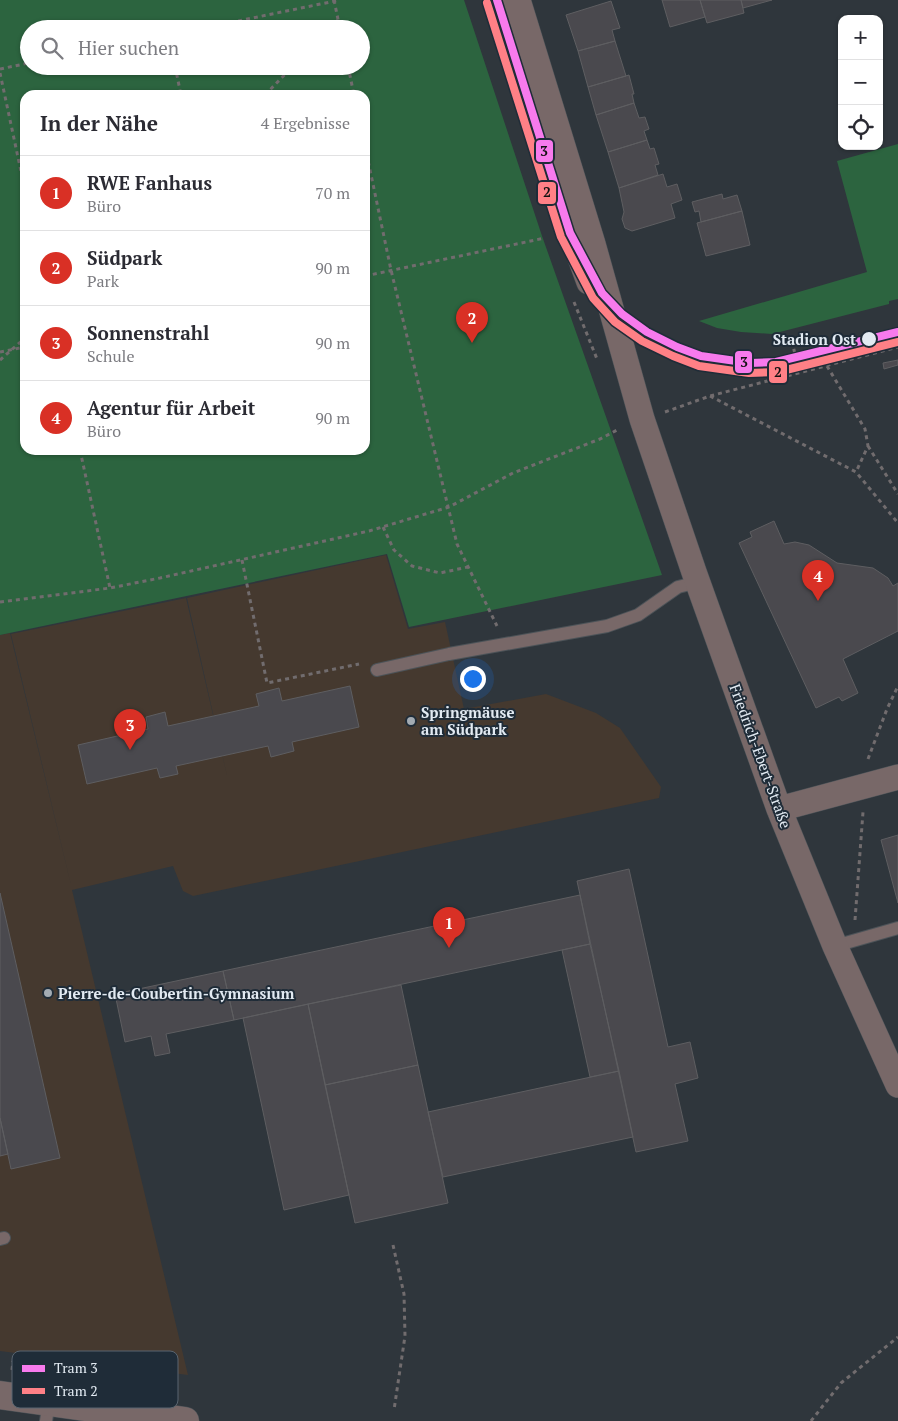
<!DOCTYPE html>
<html lang="de">
<meta charset="utf-8">
<style>
:root{--surface:#fff;--page:#f2f2f3;--text:#2b2b33;--muted:#7c7c81;--line:#e1e1e2;--accent:#d93025}
body{margin:0;font-family:"PT Serif",serif;background:var(--page);color:var(--text)}
.controls{position:absolute;right:15px;top:15px;display:grid;overflow:hidden;border-radius:10px;box-shadow:0 1px 4px #0004}
.controls button{width:45px;height:45px;display:grid;place-items:center;padding:0;border:0;border-bottom:1px solid var(--line);background:var(--surface);color:var(--text);font:25px sans-serif}
.you{position:absolute;left:472px;top:678px;width:18px;height:18px;margin:-12px;border:4px solid #fff;border-radius:50%;background:#1a73e8;box-shadow:0 0 0 8px #1a73e833}
.badge{display:grid;place-items:center;width:32px;height:32px;border-radius:50%;background:var(--accent);color:#fff;font-size:16px;font-weight:700}
.pin{position:absolute;translate:-50% -41px;filter:drop-shadow(0 1px 2px #0008)}
.pin::after{content:'';position:absolute;top:26px;width:18px;height:15px;background:inherit;clip-path:polygon(0 0,100% 0,50% 100%)}
.list{margin:0;padding:0;list-style:none}
h2{display:flex;justify-content:space-between;align-items:center;height:65px;margin:0;padding:0 20px;font-size:21px}
h2 small{font-size:16px;font-weight:400;color:var(--muted)}
.list li{display:grid;grid-template-columns:32px 1fr auto;gap:15px;align-items:center;box-sizing:border-box;height:75px;padding:0 20px;border-top:1px solid var(--line)}
.list b{display:block;font-size:19px;white-space:nowrap}
.list p{margin:0;font-size:16px;white-space:nowrap;color:var(--muted)}
.list em{font-size:16px;font-style:normal;color:var(--muted)}
.icon{flex:none;width:28px;height:28px;fill:none;stroke:currentColor;stroke-width:2;stroke-linecap:round;stroke-linejoin:round}
.map{position:relative;flex:none;width:898px;height:1421px;overflow:hidden}
.search{position:absolute;background:var(--surface);box-shadow:0 1px 4px #0004;left:20px;top:20px;width:350px;height:55px;display:flex;align-items:center;gap:12px;box-sizing:border-box;padding:0 18px;border-radius:28px;color:var(--muted);font-size:19px}
.panel{position:absolute;background:var(--surface);box-shadow:0 1px 4px #0004;left:20px;top:90px;width:350px;height:365px;border-radius:15px}
.map>svg:first-child{display:block}
.education{fill:#45392f}
.green{fill:#2c643f;fill-rule:evenodd}
.building{fill:#4a494e;stroke:#5e5e61}
.lines{fill:none;stroke-linecap:round;stroke-linejoin:round}
.service-casing{stroke:#4c5358;stroke-width:14}
.minor-casing{stroke:#4c5358;stroke-width:26}
.tertiary-casing{stroke:#4c5358;stroke-width:29}
.path{stroke:#716c6e;stroke-width:3;stroke-dasharray:4 4;stroke-linecap:butt}
.service{stroke:#786868;stroke-width:12}
.minor{stroke:#786868;stroke-width:25}
.tertiary{stroke:#786868;stroke-width:28}
.tram-1-casing{stroke:#1f2c38;stroke-width:11}
.tram-2-casing{stroke:#1f2c38;stroke-width:11}
.tram-1{stroke:#f77aed;stroke-width:8}
.tram-2{stroke:#ff8086;stroke-width:8}
.stop-dot{fill:#e2eaf2;stroke:#1f2c38;stroke-width:2}
.poi-dot{fill:#a3abb2;stroke:#1f2c38;stroke-width:2}
.labels{text-anchor:middle;dominant-baseline:central;stroke-width:4;stroke-linejoin:round;paint-order:stroke}
.stop-label{font-size:15px;font-weight:bold;fill:#e2eaf2;stroke:#1f2c38;text-anchor:end}
.poi-label{font-size:15px;font-weight:bold;fill:#e2eaf2;stroke:#1f2c38;text-anchor:start}
.street-label{font-size:15px;fill:#e2eaf2;stroke:#1f2c38}
.key{fill:#1f2c38;stroke:#5a6570;stroke-width:1}
.key-label{font-size:14px;fill:#e2eaf2}
.line-badge{stroke:#1f2c38;stroke-width:2}
.pale-badge-label{font-size:14px;text-anchor:middle;font-weight:bold;fill:#111}
</style>
<div class="map">
<svg width="898" height="1421" viewBox="0 0 898 1421">
<rect width="100%" height="100%" fill="#2f363c"/>
<path class="education" d="M386,555L408,629L445,622L464,709L546,694L596,713L620,728L661,787L659,798L193,896L183,891L173,866L72,890L188,1375L0,1351V635L10,633L71,885L11,634L186,598L228,780L187,598Z"/>
<path class="green" d="M0,0H464L542,236L662,575L409,627L387,554L0,635ZM29,29H361V66H29ZM25,95H365V450H25Z
M898,144V299L889,301V304L772,334L741,332L717,328L699,321L867,272L837,161Z"/>
<path class="building" d="M662,0H700L705,17L670,27Z
M700,0H741L744,13L707,23Z
M741,0H772L743,8Z
M611,1L620,28L612,30L615,41L578,51L566,15Z
M615,41L626,76L588,87L578,51Z
M629,75L634,94H632L634,103L596,115L588,87Z
M634,103L639,118L645,117L649,129L644,131L647,140L608,152L596,115Z
M647,140L650,149L654,148L659,164L655,165L658,175L619,188L608,152Z
M663,174L667,187L677,184L682,200L671,204L675,218L632,231L625,228L622,219L624,212L619,188Z
M722,194L723,199L737,195L742,211L701,222L699,211L695,212L692,202Z
M742,211L750,245L706,256L697,223Z
M898,360V365L884,369L883,363Z
M774,521L784,544L795,542L809,545L837,563L873,568L888,578L893,586L898,583V631L843,659L858,693L842,701L839,697L816,708L739,543L752,537L750,532Z
M350,686L359,727L292,742L294,751L271,757L268,746L176,766L178,774L160,778L157,768L87,784L78,745L148,729L146,717L165,712L168,726L259,706L256,694L279,688L282,701Z
M898,835V903L881,840Z
M629,869L668,1047L690,1042L698,1078L675,1084L688,1141L636,1152L577,881Z
M0,893L60,1158L11,1169L0,1118Z
M580,895L590,944L234,1020L223,971Z
M590,944L619,1071L590,1077L562,950Z
M223,971L234,1020L166,1034L170,1053L155,1056L151,1036L125,1042L115,994Z
M401,985L418,1065L325,1085L308,1004Z
M308,1004L349,1195L284,1210L243,1018Z
M418,1065L448,1203L355,1223L325,1085Z
M619,1071L633,1137L443,1177L428,1112Z
M0,1118L8,1154L0,1156Z"/>
<g class="lines">
<g class="service-casing">
<path id="service" d="M377,670L449,654L607,626L638,615L678,587L698,582
M835,946L898,928
M0,1239L4,1238
M46,1421L49,1402"/>
</g>
<g class="minor-casing">
<path id="minor" d="M497,0L558,197L589,282
M518,0L593,244L642,419L694,572L779,809L835,946L898,1085
M779,809L898,777"/>
</g>
<g class="tertiary-casing">
<path id="tertiary" d="M0,1395L185,1421"/>
</g>
<path class="path" d="M334,0L340,29
M199,29L340,0
M329,29L338,20
M175,66L181,95
M348,66L354,95
M0,69L29,63
M0,73L25,190
M265,95L293,66
M365,146L391,270L457,544L497,626
M365,276L545,238
M574,302L597,359
M792,341L799,372
M0,352L25,347
M0,360L25,338
M827,366L865,429L868,446L856,472
M710,396L856,472L898,523
M665,412L710,396L898,347
M868,446L898,494
M80,450L110,588
M383,527L394,550L412,566L440,573L468,567
M242,560L267,683L359,664
M0,602L110,588L160,578L369,531L449,507L513,473L600,439L619,429
M868,759L887,709L898,686
M855,920L863,812
M393,1245L404,1294L405,1336L394,1410
M12,1370L13,1361
M811,1421L841,1383L898,1337"/>
<use href="#service" class="service"/>
<use href="#minor" class="minor"/>
<use href="#tertiary" class="tertiary"/>
<g class="tram-1-casing">
<path id="tram-1" d="M497,0L570,233L602,293L622,314L647,332L677,347L701,356L750,363L776,362L898,332"/>
</g>
<g class="tram-2-casing">
<path id="tram-2" d="M487,3L561,237L593,298L615,322L642,341L673,356L699,366L749,373L778,372L898,342"/>
</g>
<use href="#tram-1" class="tram-1"/>
<use href="#tram-2" class="tram-2"/>
</g>
<circle class="stop-dot" cx="869" cy="339" r="8"/>
<g class="poi-dot">
<circle cx="411" cy="721" r="5"/>
<circle cx="48" cy="993" r="5"/>
</g>
<g class="labels">
<g class="stop-label">
<text x="856" y="339">Stadion Ost</text>
</g>
<g class="poi-label">
<text x="421" y="712">Springmäuse<tspan x="421" dy="17">am Südpark</tspan></text>
<text x="58" y="993">Pierre-de-Coubertin-Gymnasium</text>
</g>
<g class="street-label">
<text transform="translate(761 756) rotate(70)">Friedrich-Ebert-Straße</text>
</g>
</g>
<rect x="12" y="1351" width="166" height="57" rx="8" class="key"/>
<rect x="22" y="1365" width="23" height="7" fill="#f77aed"/>
<rect x="22" y="1388" width="23" height="6" fill="#ff8086"/>
<g class="key-label">
<text x="54" y="1373">Tram 3</text>
<text x="54" y="1396">Tram 2</text>
</g>
<g class="line-badge">
<rect x="535" y="139" width="19" height="24" rx="5" fill="#f77aed"/>
<rect x="537" y="181" width="20" height="24" rx="5" fill="#ff8086"/>
<rect x="734" y="350" width="19" height="24" rx="5" fill="#f77aed"/>
<rect x="768" y="360" width="20" height="24" rx="5" fill="#ff8086"/>
</g>
<g class="pale-badge-label">
<text x="544" y="156">3</text>
<text x="547" y="197">2</text>
<text x="744" y="367">3</text>
<text x="778" y="377">2</text>
</g>
</svg>
<div class="controls">
<button>+</button>
<button>−</button>
<button><svg class="icon" aria-label="locate" viewBox="0 0 24 24"><circle cx="12" cy="12" r="6"/><path d="M12 2v4M12 18v4M2 12h4M18 12h4"/></svg></button>
</div>
<div class="you"></div>
<div class="pin badge" style="left:449px;top:948px">1</div>
<div class="pin badge" style="left:472px;top:343px">2</div>
<div class="pin badge" style="left:130px;top:750px">3</div>
<div class="pin badge" style="left:818px;top:601px">4</div>
<div class="search"><svg class="icon" aria-label="search" viewBox="0 0 24 24"><circle cx="10" cy="10" r="6"/><path d="M15 15l6 6"/></svg>Hier suchen</div>
<section class="panel">
<h2>In der Nähe<small>4 Ergebnisse</small></h2>
<ul class="list">
<li><span class="badge">1</span><div><b>RWE Fanhaus</b><p>Büro</p></div><em>70 m</em></li>
<li><span class="badge">2</span><div><b>Südpark</b><p>Park</p></div><em>90 m</em></li>
<li><span class="badge">3</span><div><b>Sonnenstrahl</b><p>Schule</p></div><em>90 m</em></li>
<li><span class="badge">4</span><div><b>Agentur für Arbeit</b><p>Büro</p></div><em>90 m</em></li>
</ul>
</section>
</div>
